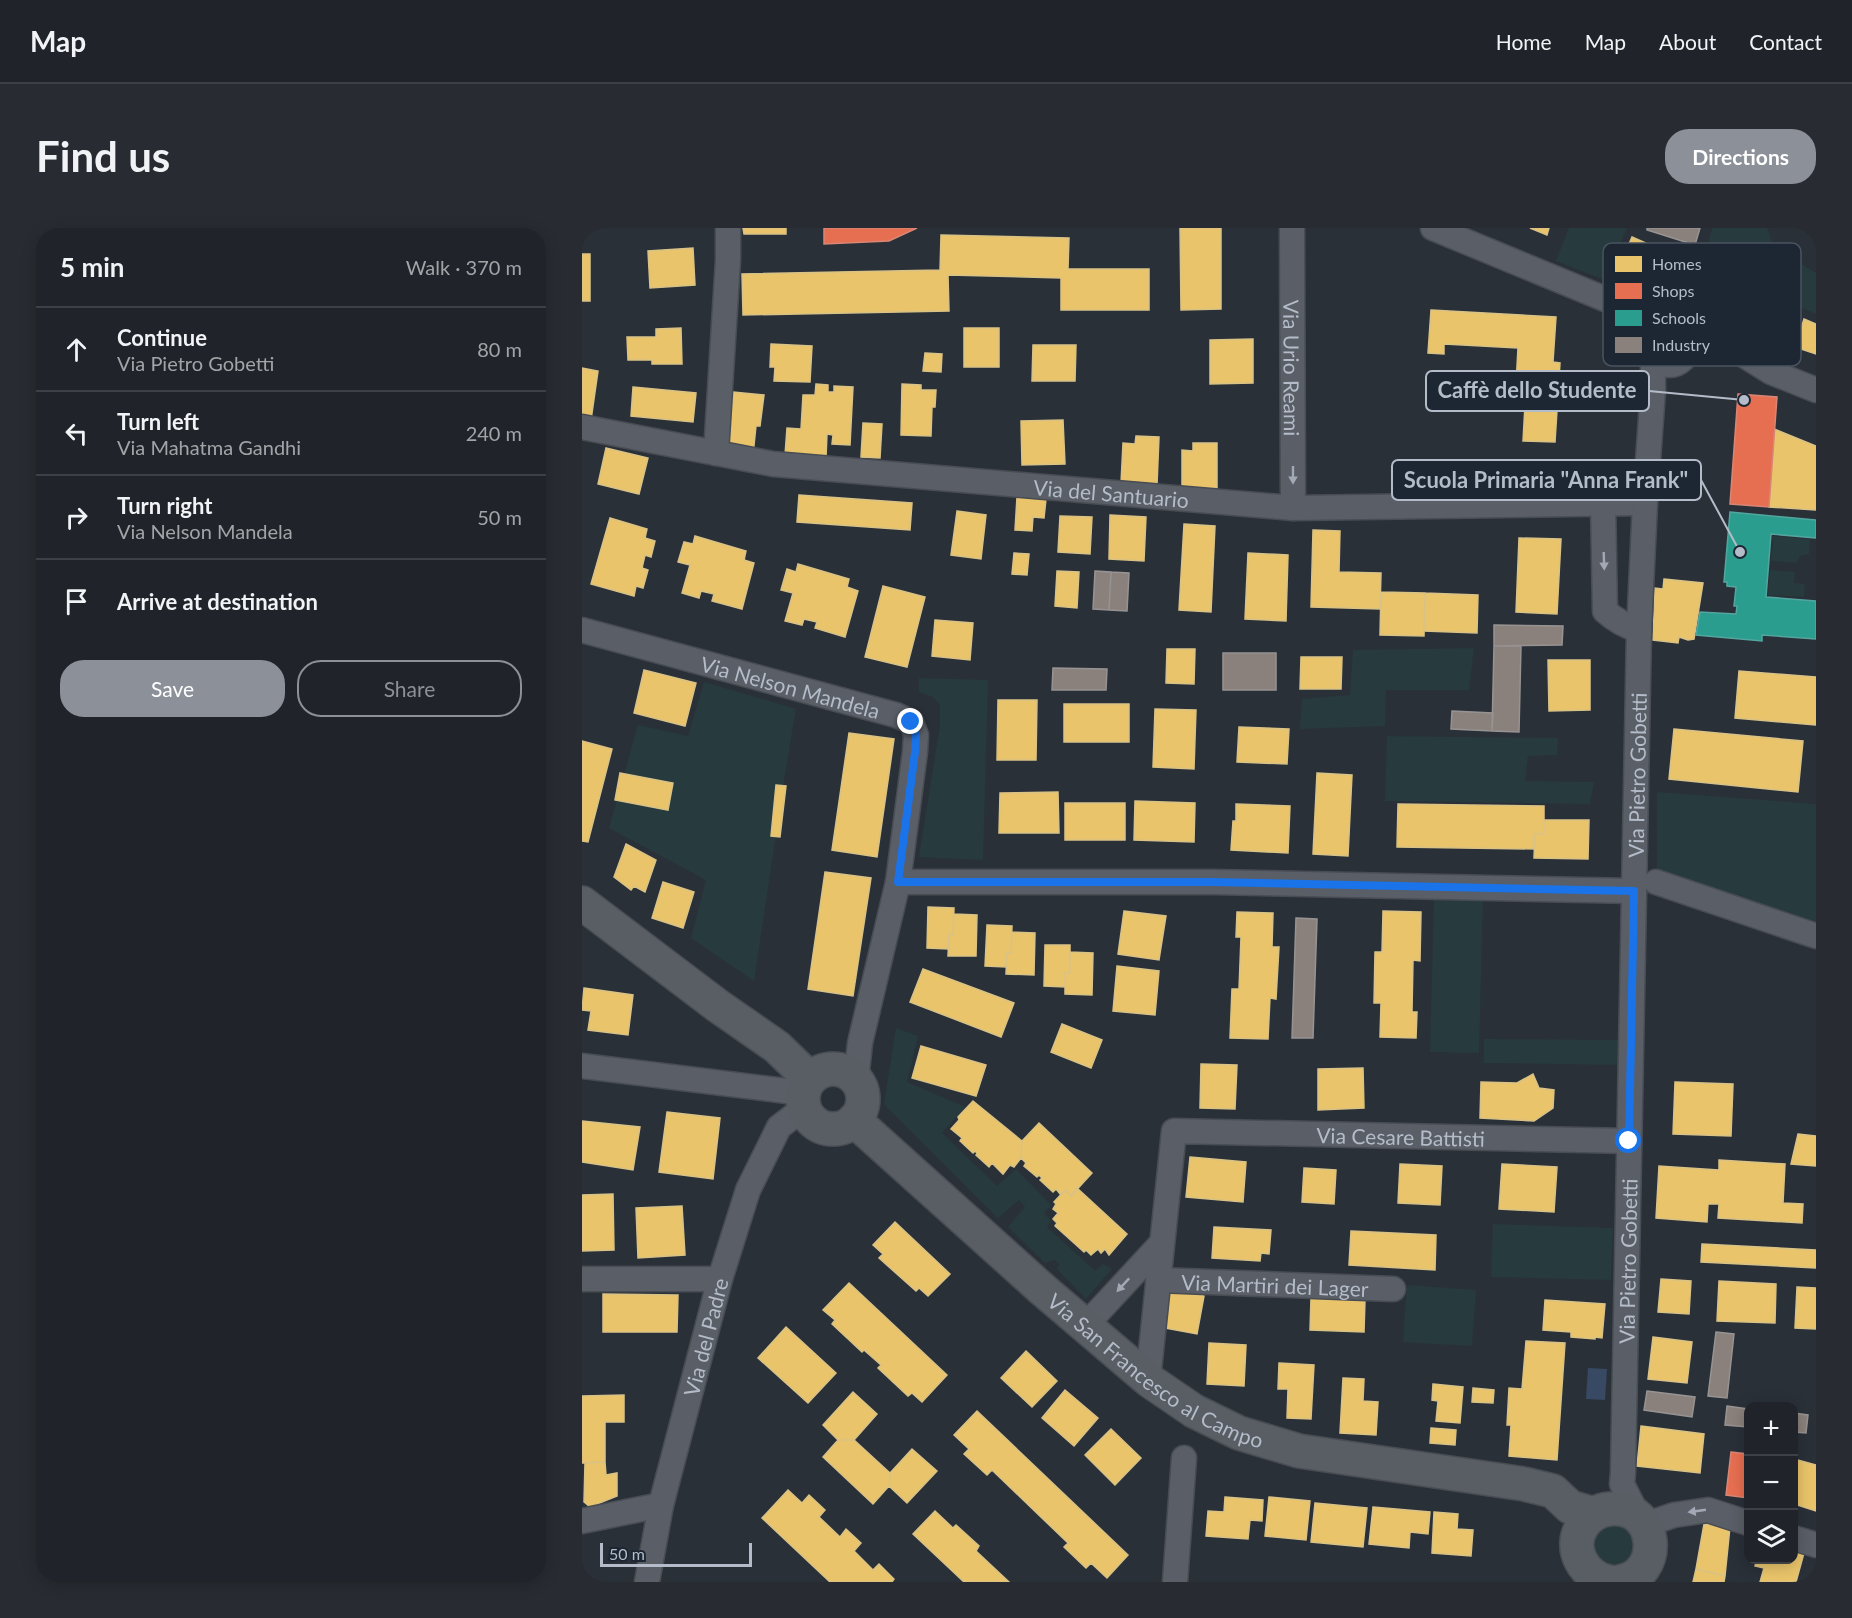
<!DOCTYPE html>
<meta charset="utf-8">
<style>
:root{--surface:#20242a;--page:#282c32;--text:#f1f3f6;--muted:#a2a4a8;--line:#3d4147;--accent:#8c9099}
body{margin:0;font-family:Lato,sans-serif;background:var(--page);color:var(--text)}
.controls{position:absolute;right:18px;bottom:18px;display:grid;overflow:hidden;border-radius:12px;box-shadow:0 3px 15px #0003}
.controls button{width:54px;height:54px;display:grid;place-items:center;padding:0;border:0;border-bottom:2px solid var(--line);background:var(--surface);color:var(--text);font:30px sans-serif}
.scale{position:absolute;left:18px;bottom:15px;width:152px;box-sizing:border-box;padding-left:6px;border:3px solid #b4bcc9;border-top:0;font-size:16px;line-height:21px;white-space:nowrap;color:#b4bcc9;-webkit-text-stroke:4px #1d2633;paint-order:stroke}
.stop{position:absolute;width:18px;height:18px;margin:-14px;border:4px solid #1a73e8;border-radius:50%;background:#fff}
.stop.end{background:#1a73e8;border-color:#fff;box-shadow:0 2px 6px #0008}
.list{margin:0;padding:0;list-style:none}
h2{display:flex;justify-content:space-between;align-items:center;height:78px;margin:0;padding:0 24px;font-size:26px}
h2 small{font-size:20px;font-weight:400;color:var(--muted)}
.list li{display:grid;grid-template-columns:39px 1fr auto;gap:18px;align-items:center;box-sizing:border-box;height:84px;padding:0 24px;border-top:2px solid var(--line)}
.list b{display:block;font-size:22px;white-space:nowrap}
.list p{margin:0;font-size:20px;white-space:nowrap;color:var(--muted)}
.list em{font-size:20px;font-style:normal;color:var(--muted)}
.actions{display:flex;gap:12px;padding:18px 24px}
.actions a{flex:1;padding:14px 0;border:2px solid var(--accent);border-radius:24px;text-align:center;font-size:21px;color:var(--accent)}
.actions .main{background:var(--accent);color:#fff}
.icon{flex:none;width:33px;height:33px;fill:none;stroke:currentColor;stroke-width:2;stroke-linecap:round;stroke-linejoin:round}
.map{position:relative;flex:none;width:1234px;height:1354px;overflow:hidden;border-radius:24px}
header{display:flex;align-items:center;gap:36px;box-sizing:border-box;height:84px;padding:0 30px;background:var(--surface);border-bottom:2px solid var(--line)}
header strong{font-size:28px}
nav{display:flex;gap:33px;margin-inline-start:auto;font-size:21px}
.intro{display:flex;align-items:center;justify-content:space-between;box-sizing:border-box;height:144px;padding:0 36px}
h1{margin:0;font-size:42px}
.button{padding:15px 27px;border-radius:24px;background:var(--accent);color:#fff;font-size:21px;font-weight:700}
main{display:flex;gap:36px;padding:0 36px}
aside{flex:1;background:var(--surface);border-radius:24px;box-shadow:0 3px 15px #0003}
.map>svg:first-child{display:block}
.green{fill:#273a3e}
.water{fill:#384963}
.homes{fill:#e9c46a;stroke:#d9c286;stroke-width:1.5}
.shops{fill:#e76f51;stroke:#d88675;stroke-width:1.5}
.schools{fill:#2a9d8f;stroke:#53a6a0;stroke-width:1.5}
.industry{fill:#8a817c;stroke:#979393;stroke-width:1.5}
.lines{fill:none;stroke-linecap:round;stroke-linejoin:round}
.street-casing{stroke:#484c53;stroke-width:27}
.secondary-casing{stroke:#484c53;stroke-width:36}
.street{stroke:#5a5e66;stroke-width:24}
.secondary{stroke:#595d64;stroke-width:33}
.oneway{fill:#a2a9b5}
.route{stroke:#1a73e8;stroke-width:8}
.labels{text-anchor:middle;dominant-baseline:central;stroke-width:6;stroke-linejoin:round;paint-order:stroke}
.street-label{font-size:21px;fill:#b4bcc9;stroke:#1d2633}
.key{fill:#1d2633;stroke:#4a5360;stroke-width:1.5}
.key-label{font-size:16px;fill:#b4bcc9}
.leader{fill:none;stroke:#b4bcc9;stroke-width:2}
.callout-dot{fill:#b4bcc9;stroke:#1d2633;stroke-width:2}
.callout{fill:#1d2633;stroke:#b4bcc9;stroke-width:2}
.callout-label{font-size:22px;text-anchor:middle;font-weight:bold;fill:#b4bcc9}
</style>
<header>
<strong>Map</strong>
<nav><a>Home</a><a>Map</a><a>About</a><a>Contact</a></nav>
</header>
<div class="intro"><h1>Find us</h1><a class="button">Directions</a></div>
<main>
<aside>
<h2>5 min<small>Walk · 370 m</small></h2>
<ul class="list">
<li><svg class="icon" aria-label="ahead" viewBox="0 0 24 24"><path d="M12 20V5M6 11l6-6 6 6"/></svg><div><b>Continue</b><p>Via Pietro Gobetti</p></div><em>80 m</em></li>
<li><svg class="icon" aria-label="left" viewBox="0 0 24 24"><path d="M17 20v-9H6M10 6l-5 5 5 5"/></svg><div><b>Turn left</b><p>Via Mahatma Gandhi</p></div><em>240 m</em></li>
<li><svg class="icon" aria-label="right" viewBox="0 0 24 24"><path d="M7 20v-9h11M14 6l5 5-5 5"/></svg><div><b>Turn right</b><p>Via Nelson Mandela</p></div><em>50 m</em></li>
<li><svg class="icon" aria-label="arrive" viewBox="0 0 24 24"><path d="M6 21V4h12l-3 4 3 4H6"/></svg><div><b>Arrive at destination</b></div></li>
</ul>
<div class="actions"><a class="main">Save</a><a>Share</a></div>
</aside>
<div class="map">
<svg width="1234" height="1354" viewBox="0 0 1234 1354">
<rect width="100%" height="100%" fill="#2a3038"/>
<path class="green" d="M987,0H1045L1023,52L974,33Z
M1130,0H1185L1192,19L1234,45V86L1159,55L1136,97L1110,85Z
M1191,308L1228,311L1227,326L1218,328L1214,335L1189,333Z
M1188,342L1213,344L1212,355L1223,356L1222,369L1186,367Z
M892,420L887,462H804L803,498L718,501L720,471L768,467L771,422Z
M337,450L406,452L401,632L337,629L358,497V476L351,469L337,464Z
M122,454L214,481L203,546L172,753L109,710L124,652L27,600L56,497L106,508Z
M805,508L976,510L975,527L946,528L943,553L1012,554L1008,576L803,573Z
M1075,564L1234,576V700L1075,645Z
M852,669L901,670L897,825L848,824Z
M314,800L336,808L325,854L383,879L360,905L415,958L434,941L469,977L462,985L469,993L465,999L513,1043L521,1036L530,1041L504,1071L475,1041L477,1036L473,1032L463,1035L426,999L443,979L437,972L416,990L302,876Z
M902,811L1040,812L1037,837L902,835Z
M911,996L1031,1000L1029,1052L909,1049Z
M825,1057L894,1062L890,1118L821,1114Z
M1026,1293L1048,1300L1053,1322C1042,1340 1036,1342 1016,1336L1008,1307Z"/>
<path class="water" d="M1006,1140L1025,1141L1023,1172L1004,1171Z"/>
<path class="homes" d="M161,0H204V6H162Z
M598,0H639V81L599,82Z
M948,0H967L965,7Z
M359,7L487,10L486,41H567V82H479V50L366,47L367,83L161,87L160,46L358,42Z
M1050,9L1116,38L1101,73L1035,44Z
M111,20L113,57L68,60L66,23Z
M0,26H8V73H0Z
M849,82L974,89L971,134L978,135L973,214L941,213L943,177L899,174L900,153L934,156L936,120L862,116V126L846,125Z
M1222,91L1234,96V126L1213,119Z
M99,100L100,136H70V132H46L45,109H74V101Z
M382,100H417V139H382Z
M671,111V155L628,156V112Z
M189,116L230,118L228,154L192,153L193,139H188Z
M451,117H494L493,153H450Z
M343,125L360,126L359,144L341,143Z
M0,140L16,143L9,192L0,190Z
M234,156L246,157V164H252V158L271,159L268,217L250,216L251,207L245,206L244,229L203,227L205,200L219,201L221,167H233Z
M320,156L339,157V162H354L353,179H350L349,208L319,207Z
M51,159L114,165L111,194L49,188Z
M151,164L182,167L178,198H174L171,227L146,224Z
M481,192L483,236L440,237L439,193Z
M281,195L300,196L298,230L279,229Z
M1192,201L1234,218V282L1187,279Z
M554,208L577,209L575,257L539,255L541,215L553,216Z
M611,215H635V260H600V222L611,223Z
M24,220L66,230L57,266L16,256Z
M217,267L330,275L328,302L215,294Z
M435,269L464,271L462,290L451,289L450,303L433,302Z
M375,283L404,287L399,331L369,327Z
M528,287L564,289L562,333L527,331Z
M478,288L510,289L508,326L476,324Z
M28,290L65,301L63,310L73,313L69,329L63,327L60,340L66,342L61,360L54,358L52,368L9,356Z
M602,296L633,298L629,384L597,382Z
M731,302L758,303L757,344L799,345L798,381L729,379Z
M113,308L164,323L162,332L172,335L160,381L130,373L132,366L119,363L117,370L100,365L108,337L96,334L102,314L111,316Z
M937,310L979,311L975,386L934,384Z
M432,325L447,326L445,347L430,346Z
M666,325L706,327L704,393L663,391Z
M216,336L267,351L265,359L276,363L263,409L233,400L235,394L222,391L220,397L203,393L211,365L199,362L205,341L214,344Z
M475,343L497,344L495,380L473,378Z
M1082,351L1121,355L1112,411L1106,412L1097,409L1096,415L1071,412L1073,360L1081,361Z
M301,358L343,369L325,439L283,429Z
M799,364L843,365L842,408L798,407Z
M843,365L896,367L895,405L842,403Z
M353,392L391,395L388,432L350,428Z
M585,421H613L612,456L584,455Z
M719,429H760L759,461H718Z
M966,432H1008V482L967,483Z
M62,442L114,455L103,498L52,485Z
M1157,443L1234,449V497L1153,490Z
M416,472H455L454,532H415Z
M482,476H547V514H482Z
M573,481L614,482L612,541L571,539Z
M657,499L707,501L705,536L655,534Z
M1092,501L1221,513L1216,564L1087,551Z
M267,505L312,511L295,629L250,622Z
M0,513L30,521L6,614L0,613Z
M38,545L91,555L86,582L33,572Z
M735,545L770,547L766,628L731,626Z
M194,557L204,558L198,609L189,608Z
M476,564L477,605H417L418,565Z
M553,573L613,575L612,614L552,612Z
M483,575H543V612H483Z
M654,576L708,578L706,625L649,622L651,593H654Z
M816,576L962,578V606H953L952,621L815,619Z
M962,592H1007L1006,631L952,630L953,606H962Z
M44,616L74,632L63,664L52,658L49,662L32,649Z
M243,644L289,650L271,768L226,761Z
M81,654L112,664L101,700L70,690Z
M346,679L372,680L371,707L367,706L366,721L345,720Z
M542,683L584,688L577,732L536,726Z
M801,683L839,684L838,733L831,732L830,784H835L834,810L798,809L799,775H792L793,724H800Z
M655,684L691,685L690,719H697L694,771L688,770L686,811L648,810L650,761H657L659,709H654Z
M372,686L395,687L394,728H366L367,706L371,707Z
M405,697L430,698L429,725H425L424,739L403,738Z
M430,704L453,705L452,747L424,746L425,725H429Z
M463,717H488V745H483V759L462,758Z
M488,724L511,725L510,767L483,766V745H488Z
M535,738L577,743L573,787L531,783Z
M341,741L432,775L419,809L328,774Z
M2,760L51,767L46,807L6,802L9,783L0,782Z
M480,796L520,812L509,840L469,824Z
M339,818L404,837L394,868L330,850Z
M619,836L655,837L653,881L618,880Z
M781,840L782,880L736,882V841Z
M951,846L957,860L972,862L971,880L952,893L898,890L899,854L935,855Z
M1093,854L1151,856L1149,908L1091,906Z
M391,873L440,913L439,930L432,939L428,937L421,946L410,935L407,939L394,927L395,925L393,923L391,925L378,913L380,910L369,901L377,892L376,889Z
M85,884L138,890L131,951L77,944Z
M0,893L58,899L51,942L0,934Z
M457,895L510,945L489,968L483,962L479,967L474,961L471,964L458,952L460,950L457,947L455,949L442,938L444,935L439,930L440,913Z
M1216,906L1234,908V938L1209,936Z
M608,929L664,934L661,974L604,969Z
M1137,932L1203,936L1201,975L1221,976L1220,995L1136,990L1137,976H1126L1125,994L1074,990L1077,938L1137,942Z
M818,936L860,938L858,977L816,975Z
M920,936L975,939L972,984L917,981Z
M722,940L754,942L752,976L720,974Z
M495,960L545,1006L527,1027L523,1021L519,1025L516,1021L509,1027L504,1022L502,1024L473,998L475,995L471,991L476,985L471,981L474,976L472,974L483,962L489,968Z
M31,966L32,1022L0,1023V967Z
M100,978L103,1027L56,1030L54,980Z
M313,994L368,1046L346,1068L337,1060L334,1063L297,1030L301,1026L291,1017Z
M632,999L689,1002L687,1026L679,1025L678,1033L630,1030Z
M769,1003L854,1007L853,1042L767,1037Z
M1120,1016L1234,1022V1040L1119,1034Z
M1079,1051L1109,1053L1107,1086L1076,1084Z
M1137,1053L1194,1056L1193,1095L1135,1093Z
M267,1055L365,1147L340,1174L330,1165L326,1168L296,1140L299,1137L282,1122L280,1124L250,1096L253,1092L241,1082Z
M1215,1059L1234,1060V1101L1213,1100Z
M584,1060L622,1068L615,1106L577,1099Z
M21,1066L96,1067L95,1104H21Z
M729,1070L783,1072L782,1104L728,1102Z
M963,1072L1023,1076L1020,1110L1013,1109V1111L989,1109V1104L961,1102Z
M204,1099L254,1145L226,1175L176,1130Z
M1071,1109L1110,1114L1105,1155L1066,1151Z
M944,1113L983,1115L975,1232L927,1228L929,1197H925L927,1160L940,1161Z
M627,1115L664,1117L662,1158L625,1156Z
M444,1123L475,1153L450,1179L419,1150Z
M697,1135L732,1137L729,1191L705,1190L706,1161H696Z
M761,1150L782,1151L781,1173L796,1174L794,1207L758,1205Z
M851,1156L881,1159L878,1195L854,1193L856,1173L850,1172Z
M891,1160L912,1162L911,1175L890,1174Z
M483,1162L516,1190L492,1218L460,1190Z
M271,1164L295,1186L272,1212H256L241,1197Z
M42,1167V1194H23V1234L0,1235V1168Z
M395,1183L546,1327L525,1350L509,1335L504,1340L482,1319L486,1315L410,1242L405,1247L382,1226L387,1221L372,1207Z
M1059,1198L1122,1206L1118,1245L1055,1238Z
M849,1200L874,1202L873,1217L848,1215Z
M529,1201L559,1230L533,1257L503,1227Z
M256,1212H272L308,1245L307,1258L291,1276L241,1229Z
M330,1221L355,1243L325,1275L307,1258L308,1245Z
M1212,1231L1234,1237V1283L1212,1276Z
M23,1234L24,1247L35,1245V1268L8,1279L2,1274L3,1235Z
M206,1262L220,1275L227,1267L243,1282L237,1289L258,1309L264,1301L279,1315L272,1323L291,1342L297,1336L312,1351L310,1354H248L180,1290Z
M643,1269L681,1272L680,1293L668,1292L666,1311L624,1308L626,1283L642,1284Z
M687,1269L728,1273L724,1312L683,1308Z
M733,1275L785,1280L781,1319L729,1314Z
M791,1279L848,1284L846,1306L828,1304L827,1320L787,1316Z
M353,1283L371,1300L374,1297L397,1318L394,1323L427,1354H382L331,1306Z
M852,1284L876,1286L875,1301L891,1302L889,1328L850,1325Z
M1122,1296L1148,1299L1143,1348L1114,1341Z
M1212,1322L1222,1325L1214,1354H1178L1182,1340L1173,1338L1175,1332H1212Z
M1114,1341L1143,1348L1142,1354H1111Z"/>
<path class="shops" d="M242,0H335L307,13L242,16Z
M1156,166L1195,169L1187,279L1148,276Z
M1149,1224L1166,1226V1270L1144,1267Z"/>
<path class="schools" d="M1148,284L1234,292V310L1189,306L1184,369L1234,373V411L1180,407V413L1114,407L1118,384L1154,386L1155,378H1152L1154,359L1145,358V354H1142Z"/>
<path class="industry" d="M1065,0H1118L1113,17L1065,2Z
M513,343L529,344L527,382L511,381Z
M529,344L547,345L545,383L527,382Z
M912,397L981,398L980,417L912,418Z
M912,418H939L937,504L910,503Z
M641,425H694V462H641Z
M471,440L525,441L524,462H470Z
M870,483L911,485L910,503L869,501Z
M714,690L735,691L731,810H710Z
M1134,1104L1152,1106L1145,1170L1126,1168Z
M1065,1163L1113,1169L1110,1189L1062,1182Z
M1145,1178L1166,1181V1199L1143,1197Z
M1212,1185L1226,1187L1224,1205L1212,1204Z"/>
<g class="lines">
<g class="street-casing">
<g id="street">
<path id="s1" d="M710,0L711,280"/>
<path d="M851,0L1035,76L1048,79L1088,99"/>
<circle cx="1087" cy="118" r="19"/>
<path d="M1099,103L1162,127L1189,144L1234,162"/>
<path id="s2" d="M0,199L191,236L711,280L1063,275"/>
<path d="M134,225L146,32V0"/>
<path d="M1021,274L1023,383C1034,393 1043,398 1057,402"/>
<path id="s3" d="M0,402L314,487L329,494L334,507L333,524L316,654"/>
<path d="M1074,654L1234,708"/>
<path d="M0,838L221,865"/>
<path d="M274,853L278,815L316,654H631L1052,663"/>
<path d="M0,1051H138"/>
<path id="s4" d="M576,1052L811,1061"/>
<path d="M503,1098L579,1016"/>
<path id="s5" d="M568,1153L567,1142L592,903L1047,913"/>
<path id="s6" d="M1057,1290L1040,1256L1041,1245L1057,402L1063,275L1071,162V128"/>
<path d="M0,1293L79,1277"/>
<path d="M1063,1297L1092,1287L1126,1282L1166,1295"/>
<path d="M1212,1310L1234,1317"/>
<path id="s7" d="M65,1354L79,1277L138,1051L166,962L197,899L222,880"/>
<path d="M593,1354L602,1230"/>
</g>
</g>
<g class="secondary-casing">
<g id="secondary">
<path d="M0,675L136,778L195,819L228,851"/>
<circle cx="251" cy="871" r="30"/>
<path id="s8" d="M272,892L460,1061L568,1153L612,1183L657,1205L717,1223L942,1256L971,1263L988,1279L1012,1286"/>
<path d="M1027,1354C1002,1349 985,1320 1001,1297C1007,1288 1016,1282 1028,1281C1076,1275 1084,1348 1036,1354"/>
</g>
</g>
<use href="#street" class="street"/>
<use href="#secondary" class="secondary"/>
</g>
<defs><path id="oneway-solid" d="M-6-.8H1V-3.2L6.5 0L1 3.2V.8H-6Z" transform="scale(1.5)"/></defs>
<g class="oneway">
<use href="#oneway-solid" transform="translate(711 247) rotate(90)"/>
<use href="#oneway-solid" transform="translate(1022 333) rotate(88)"/>
<use href="#oneway-solid" transform="translate(541 1057) rotate(133)"/>
<use href="#oneway-solid" transform="translate(1115 1283) rotate(172)"/>
</g>
<g class="lines">
<path class="route" d="M329,494L334,507L333,524L316,654H631L1052,663L1047,913"/>
</g>
<g class="labels">
<g class="street-label">
<text stroke="none"><textPath href="#s1" startOffset="140">Via Urio Reami</textPath></text>
<text stroke="none"><textPath href="#s2" startOffset="534">Via del Santuario</textPath></text>
<text stroke="none"><textPath href="#s3" startOffset="216">Via Nelson Mandela</textPath></text>
<text stroke="none"><textPath href="#s6" startOffset="747">Via Pietro Gobetti</textPath></text>
<text stroke="none"><textPath href="#s5" startOffset="478">Via Cesare Battisti</textPath></text>
<text stroke="none"><textPath href="#s6" startOffset="261">Via Pietro Gobetti</textPath></text>
<text stroke="none"><textPath href="#s4" startOffset="117">Via Martiri dei Lager</textPath></text>
<text stroke="none"><textPath href="#s7" startOffset="252">Via del Padre</textPath></text>
<text stroke="none"><textPath href="#s8" startOffset="394">Via San Francesco al Campo</textPath></text>
</g>
</g>
<rect x="1021" y="15" width="198" height="123" rx="9" class="key"/>
<rect x="1033" y="28" width="27" height="16" fill="#e9c46a"/>
<rect x="1033" y="55" width="27" height="16" fill="#e76f51"/>
<rect x="1033" y="82" width="27" height="16" fill="#2a9d8f"/>
<rect x="1033" y="109" width="27" height="16" fill="#8a817c"/>
<g class="key-label">
<text x="1070" y="42">Homes</text>
<text x="1070" y="69">Shops</text>
<text x="1070" y="96">Schools</text>
<text x="1070" y="123">Industry</text>
</g>
<path class="leader" d="M1162 172L1067 163M1158 324L1119 252"/>
<g class="callout-dot">
<circle cx="1162" cy="172" r="6"/>
<circle cx="1158" cy="324" r="6"/>
</g>
<g class="callout">
<rect x="844" y="143" width="223" height="40" rx="6"/>
<rect x="810" y="232" width="309" height="40" rx="6"/>
</g>
<g class="callout-label">
<text x="955" y="170">Caffè dello Studente</text>
<text x="964" y="260">Scuola Primaria "Anna Frank"</text>
</g>
</svg>
<div class="controls">
<button>+</button>
<button>−</button>
<button><svg class="icon" aria-label="layers" viewBox="0 0 24 24"><path d="M12 4l9 5-9 5-9-5zM3 14l9 5 9-5"/></svg></button>
</div>
<div class="scale">50 m</div>
<div class="stop" style="left:1047px;top:913px"></div>
<div class="stop end" style="left:329px;top:494px"></div>
</div>
</main>
